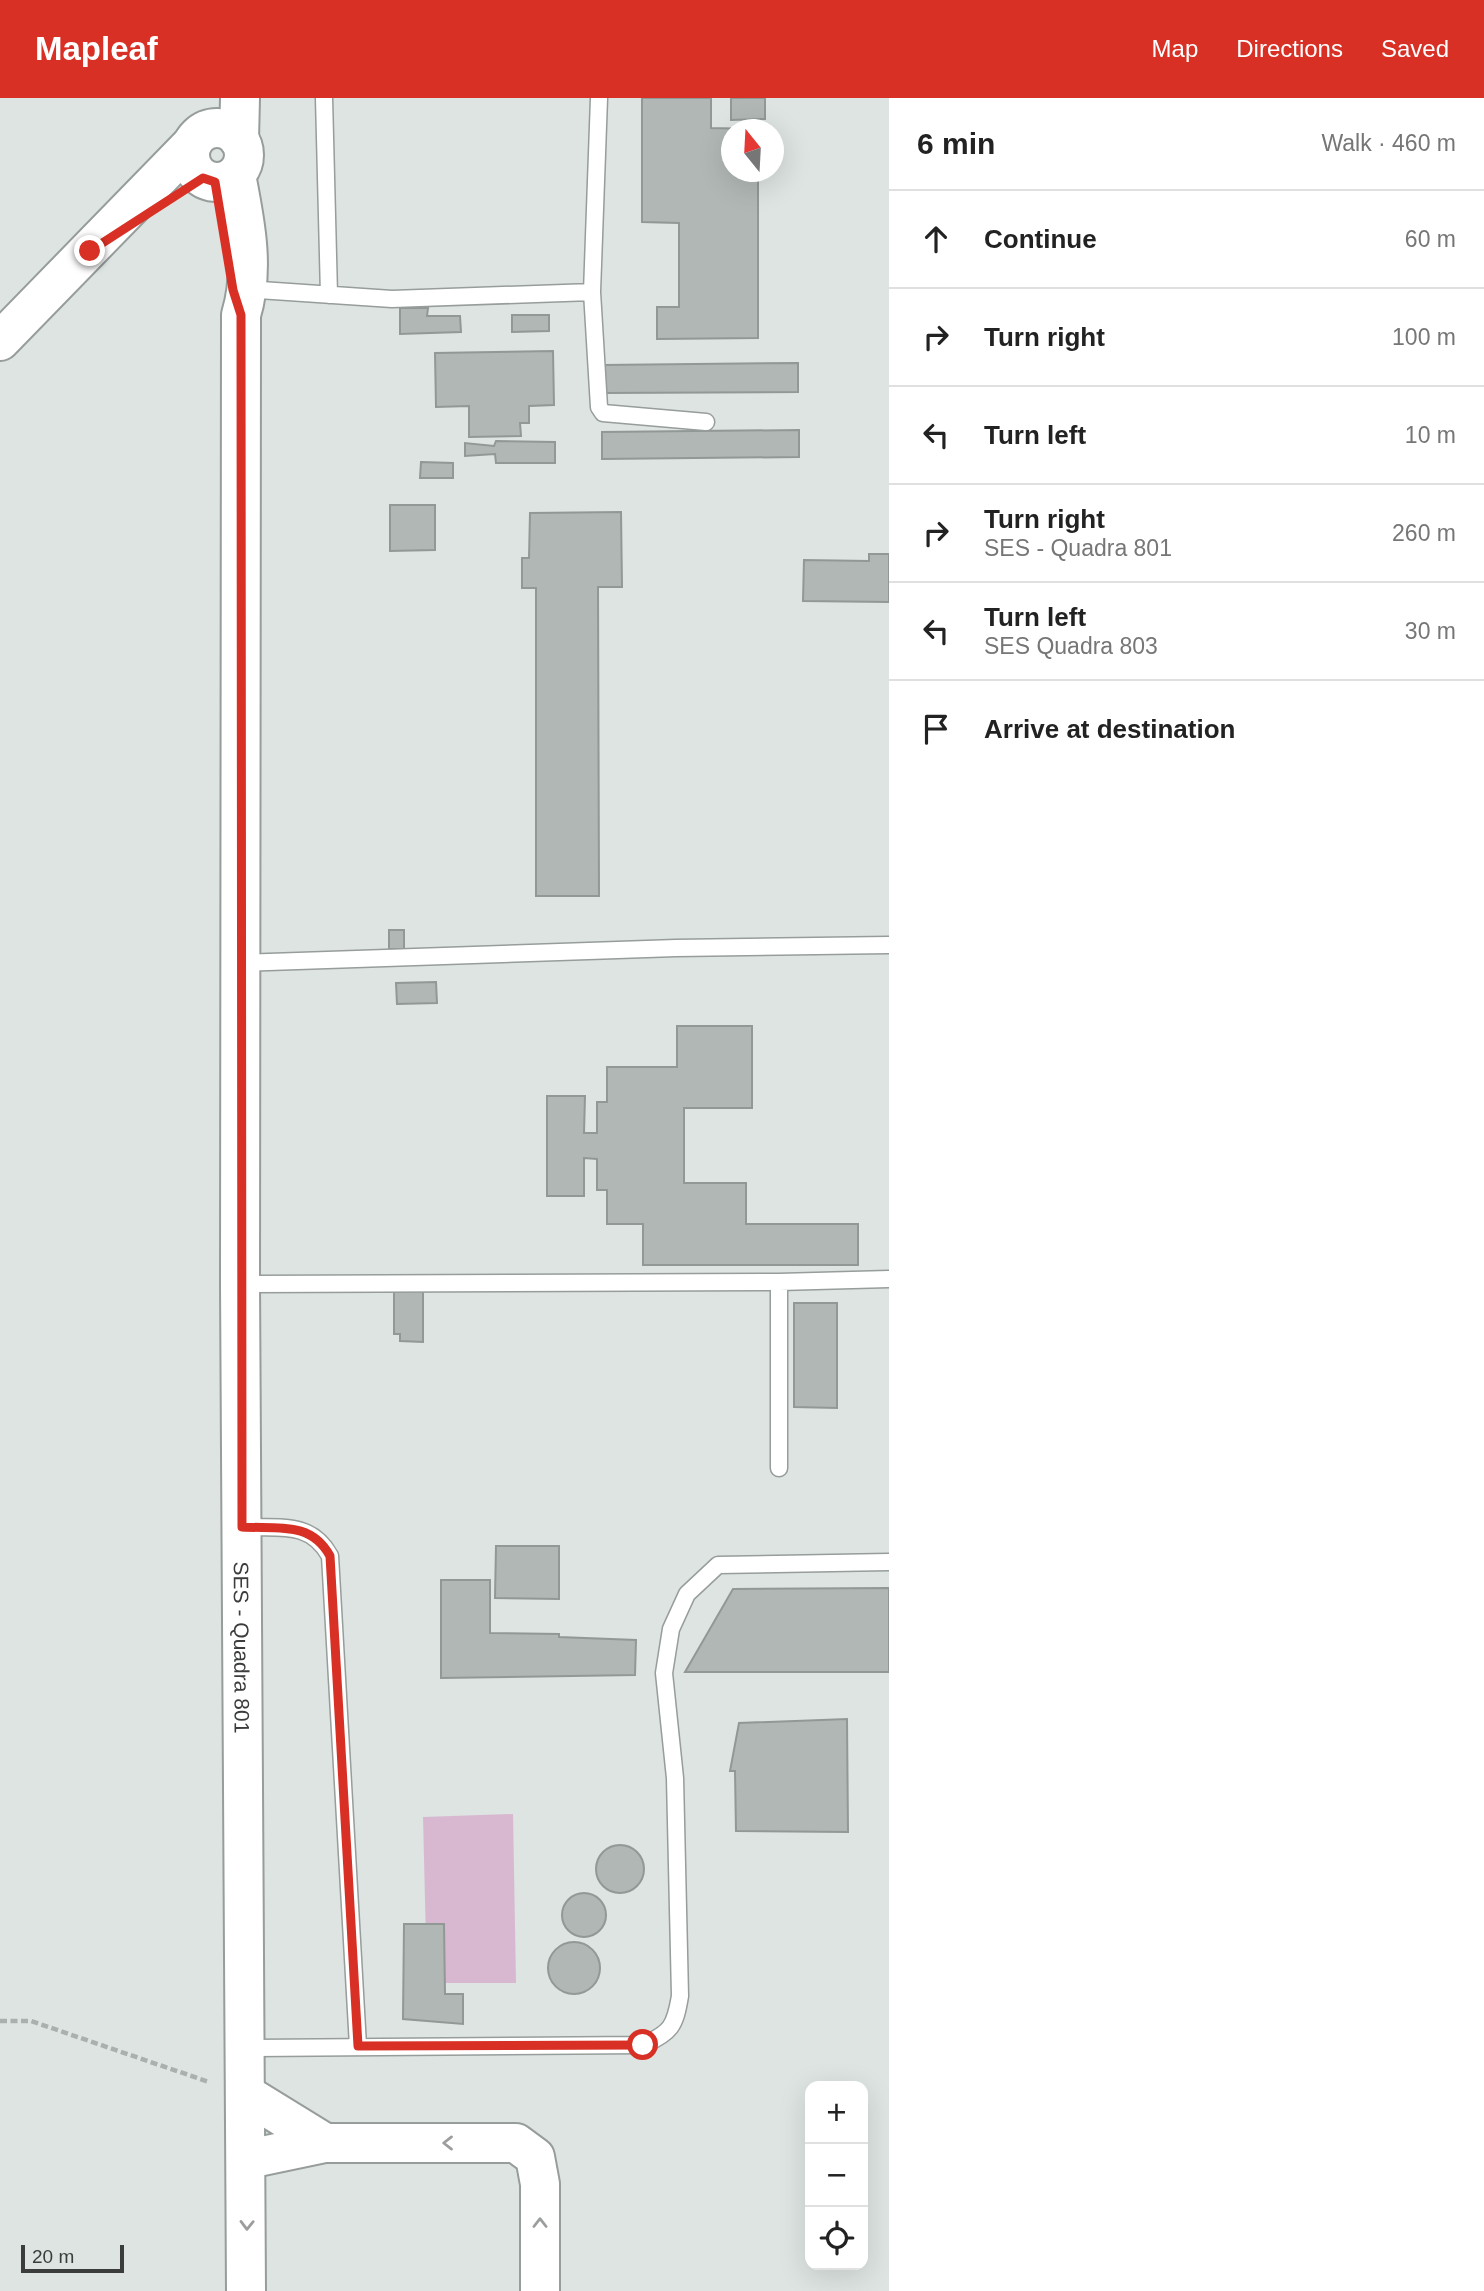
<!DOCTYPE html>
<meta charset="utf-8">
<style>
:root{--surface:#fff;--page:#f2f2f2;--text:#222;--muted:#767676;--line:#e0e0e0;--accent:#d93025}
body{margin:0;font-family:Arial,sans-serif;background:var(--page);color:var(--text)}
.controls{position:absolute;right:21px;bottom:21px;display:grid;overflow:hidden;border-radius:14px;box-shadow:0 7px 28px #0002}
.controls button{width:63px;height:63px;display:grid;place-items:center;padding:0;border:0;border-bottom:2px solid var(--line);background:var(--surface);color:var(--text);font:35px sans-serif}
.compass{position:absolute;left:721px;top:21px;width:63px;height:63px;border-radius:50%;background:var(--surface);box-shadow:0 7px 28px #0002;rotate:342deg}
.scale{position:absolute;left:21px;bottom:18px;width:103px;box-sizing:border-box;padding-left:7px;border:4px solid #3a3d3c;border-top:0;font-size:19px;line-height:24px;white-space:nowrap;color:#3a3d3c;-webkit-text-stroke:5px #dde4e1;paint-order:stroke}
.stop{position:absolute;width:21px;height:21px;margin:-16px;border:5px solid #d93025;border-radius:50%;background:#fff}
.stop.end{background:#d93025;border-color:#fff;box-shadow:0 2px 7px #0008}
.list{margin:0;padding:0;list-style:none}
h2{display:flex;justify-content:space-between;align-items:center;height:91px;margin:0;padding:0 28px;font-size:30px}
h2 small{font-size:23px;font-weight:400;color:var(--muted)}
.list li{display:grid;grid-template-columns:46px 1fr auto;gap:21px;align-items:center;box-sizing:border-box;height:98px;padding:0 28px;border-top:2px solid var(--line)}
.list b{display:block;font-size:26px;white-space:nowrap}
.list p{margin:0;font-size:23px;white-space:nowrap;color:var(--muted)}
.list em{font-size:23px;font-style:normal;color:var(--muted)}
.icon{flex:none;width:38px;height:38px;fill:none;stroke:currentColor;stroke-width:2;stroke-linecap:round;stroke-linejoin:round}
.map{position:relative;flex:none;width:889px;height:2193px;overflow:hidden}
header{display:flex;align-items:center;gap:42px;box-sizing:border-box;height:98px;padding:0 35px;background:var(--accent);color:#fff}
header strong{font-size:33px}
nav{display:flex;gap:38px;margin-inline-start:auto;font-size:24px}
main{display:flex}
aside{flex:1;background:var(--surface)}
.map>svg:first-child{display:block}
.green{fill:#d8b8d1}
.building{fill:#b0b7b5;stroke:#919896;stroke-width:2}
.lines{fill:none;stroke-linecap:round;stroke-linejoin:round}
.service-casing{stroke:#969d9b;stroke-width:19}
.tertiary-casing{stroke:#969d9b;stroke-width:42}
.path{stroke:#aab0ae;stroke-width:4.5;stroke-dasharray:7 3.5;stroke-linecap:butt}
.service{stroke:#fff;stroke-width:16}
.tertiary{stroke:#fff;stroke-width:38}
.oneway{stroke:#9c9e9e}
.route{stroke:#d93025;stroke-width:9}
.labels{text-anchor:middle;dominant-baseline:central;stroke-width:5;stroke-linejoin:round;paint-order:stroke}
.street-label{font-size:21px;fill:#3a3d3c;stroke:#dde4e1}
</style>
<header>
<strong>Mapleaf</strong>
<nav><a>Map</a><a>Directions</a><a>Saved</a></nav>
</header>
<main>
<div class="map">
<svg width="889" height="2193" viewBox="0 0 889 2193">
<rect width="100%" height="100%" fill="#dde4e1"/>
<path class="green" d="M513,1716L516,1885H427L423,1719Z"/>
<path class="building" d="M642,0H711V30L758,31L732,32V74H758V240L657,241V209H679V125L642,124Z
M731,0H765V21L731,22Z
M400,210H428L427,218H460L461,234L400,236Z
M512,217H549V233L512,234Z
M553,253L554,307L529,308V325H520L521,338L469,339V308L436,309L435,255Z
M798,265V294L603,295V267Z
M799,332V359L602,361V334Z
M496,343L555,344V365H496L495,356L465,358V345L494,348Z
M421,364L453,365V380H420Z
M390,407H435V452L390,453Z
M621,414L622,489H598L599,798H536V490H522V460H529L530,415Z
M869,456H889V504L803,503L804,462L869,463Z
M389,832H404V851H389Z
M436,884L437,905L397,906L396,885Z
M677,928H752V1010H684V1085H746V1126H858V1167H643V1126H607V1092H597V1061L584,1060V1098H547V998H585L584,1035H597V1004H607V969H677Z
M394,1192H423V1244L400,1243V1236H394Z
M794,1205H837V1310L794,1309Z
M496,1448H559V1501L495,1500Z
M441,1482H490V1535L559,1536V1539L636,1542L635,1577L441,1580Z
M889,1490V1574H685L733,1491Z
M847,1621L848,1734L736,1733L735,1673H730L739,1625Z
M596 1771a24 24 0 1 1 48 0a24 24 0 1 1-48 0Z
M562 1817a22 22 0 1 1 44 0a22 22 0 1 1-44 0Z
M404,1826H444L445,1896H463V1926L403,1921Z
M548 1870a26 26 0 1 1 52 0a26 26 0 1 1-52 0Z"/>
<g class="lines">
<g class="service-casing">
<path id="service" d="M324,0L329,197
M245,191L392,201L592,194L599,0
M592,194L599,309L603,315L706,324
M240,865L676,850L889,847
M779,1184L889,1181
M240,1186L779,1184V1370
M242,1429C279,1431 310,1422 330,1458L358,1948
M247,1950L643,1947C671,1935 675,1928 680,1898L675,1680L664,1575L671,1531L687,1496L718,1467L889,1464"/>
</g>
<g class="tertiary-casing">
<g id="tertiary">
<circle cx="217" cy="57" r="27"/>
<path d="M239,42L240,0"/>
<path id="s1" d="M236,77C245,123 255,171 241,217L240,1186L246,2193"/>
<path d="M0,243L192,46"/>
<path d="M247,1997L325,2045"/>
<path d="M248,2061L325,2045H516L535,2059L540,2086V2193"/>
</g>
</g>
<path class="path" d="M0,1923H31L209,1984"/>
<use href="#service" class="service"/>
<use href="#tertiary" class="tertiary"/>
</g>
<defs><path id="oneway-chevron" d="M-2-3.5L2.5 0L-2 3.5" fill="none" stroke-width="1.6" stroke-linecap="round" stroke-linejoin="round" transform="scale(1.75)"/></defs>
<g class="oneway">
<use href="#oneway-chevron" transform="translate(448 2045) rotate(-180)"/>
<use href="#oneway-chevron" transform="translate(540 2125) rotate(-90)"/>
<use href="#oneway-chevron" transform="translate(247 2127) rotate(91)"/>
</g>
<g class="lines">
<path class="route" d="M90,153L203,80L215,84L233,192L241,217L242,1429C278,1431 311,1423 330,1458L358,1948L643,1947"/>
</g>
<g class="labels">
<g class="street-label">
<text stroke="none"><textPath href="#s1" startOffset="1474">SES - Quadra 801</textPath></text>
</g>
</g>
</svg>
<div class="controls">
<button>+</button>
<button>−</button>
<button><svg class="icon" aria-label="locate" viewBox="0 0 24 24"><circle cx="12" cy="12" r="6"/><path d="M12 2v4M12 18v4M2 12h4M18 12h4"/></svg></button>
</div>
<svg class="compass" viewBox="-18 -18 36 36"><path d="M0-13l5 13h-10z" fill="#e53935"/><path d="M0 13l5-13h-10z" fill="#767676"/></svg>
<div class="scale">20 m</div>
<div class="stop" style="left:643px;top:1947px"></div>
<div class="stop end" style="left:90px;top:153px"></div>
</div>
<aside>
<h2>6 min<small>Walk · 460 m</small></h2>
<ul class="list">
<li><svg class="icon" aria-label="ahead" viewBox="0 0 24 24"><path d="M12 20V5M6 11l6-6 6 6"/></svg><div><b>Continue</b></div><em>60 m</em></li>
<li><svg class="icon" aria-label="right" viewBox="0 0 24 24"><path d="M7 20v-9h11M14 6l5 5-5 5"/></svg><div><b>Turn right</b></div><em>100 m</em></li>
<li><svg class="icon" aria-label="left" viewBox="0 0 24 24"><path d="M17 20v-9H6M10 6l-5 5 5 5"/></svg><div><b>Turn left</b></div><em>10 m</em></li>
<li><svg class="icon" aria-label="right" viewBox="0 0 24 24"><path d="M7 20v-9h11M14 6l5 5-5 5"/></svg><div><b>Turn right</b><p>SES - Quadra 801</p></div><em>260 m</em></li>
<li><svg class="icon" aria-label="left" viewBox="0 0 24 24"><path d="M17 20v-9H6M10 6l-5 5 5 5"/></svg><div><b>Turn left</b><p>SES Quadra 803</p></div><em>30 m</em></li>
<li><svg class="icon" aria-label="arrive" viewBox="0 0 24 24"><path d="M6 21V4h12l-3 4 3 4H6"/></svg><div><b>Arrive at destination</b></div></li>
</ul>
</aside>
</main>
